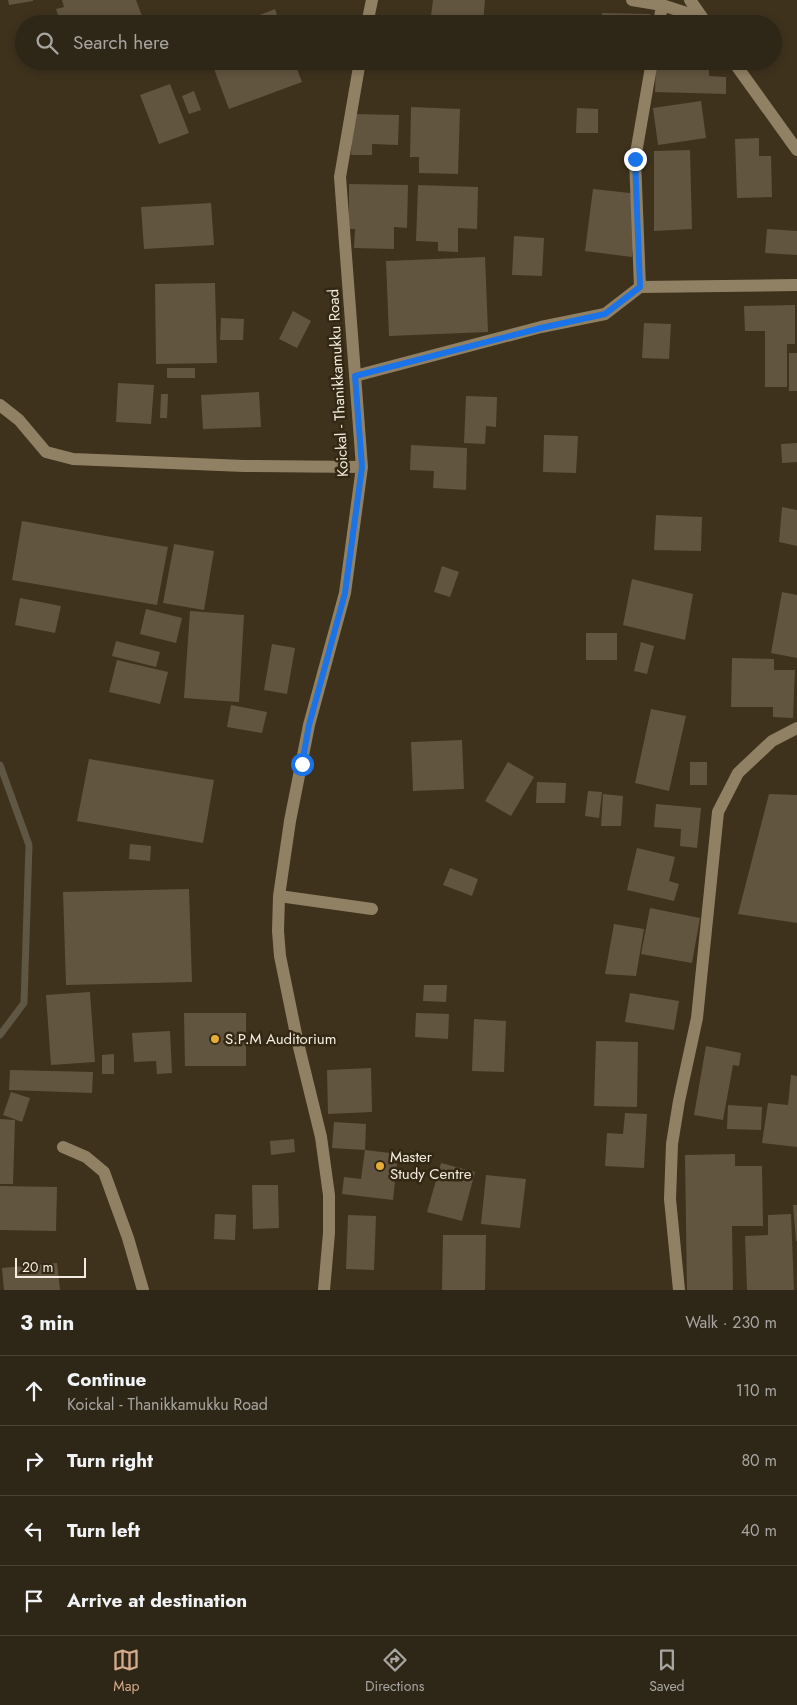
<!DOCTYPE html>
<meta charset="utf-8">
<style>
:root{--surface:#2e2616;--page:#3a3223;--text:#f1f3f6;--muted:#a7a5a1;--line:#494335;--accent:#d6ab8b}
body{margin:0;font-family:Jost,sans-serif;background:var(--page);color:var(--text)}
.scale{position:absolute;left:15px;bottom:12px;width:71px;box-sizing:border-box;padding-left:5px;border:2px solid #f4ecdf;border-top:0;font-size:14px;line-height:18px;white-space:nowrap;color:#f4ecdf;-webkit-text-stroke:4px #332813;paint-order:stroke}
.stop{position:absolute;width:15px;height:15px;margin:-11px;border:4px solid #1a73e8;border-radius:50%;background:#fff}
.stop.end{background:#1a73e8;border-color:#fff;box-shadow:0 1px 5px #0008}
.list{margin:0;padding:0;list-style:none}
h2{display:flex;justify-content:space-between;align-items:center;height:65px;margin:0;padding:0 20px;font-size:21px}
h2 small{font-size:16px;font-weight:400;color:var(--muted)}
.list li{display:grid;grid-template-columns:32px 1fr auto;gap:15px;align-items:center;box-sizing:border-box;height:70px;padding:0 20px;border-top:1px solid var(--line)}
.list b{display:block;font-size:19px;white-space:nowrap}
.list p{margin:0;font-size:16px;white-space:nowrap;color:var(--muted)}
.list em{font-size:16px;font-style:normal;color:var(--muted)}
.icon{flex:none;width:28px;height:28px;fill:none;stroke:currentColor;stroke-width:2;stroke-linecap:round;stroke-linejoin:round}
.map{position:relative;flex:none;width:797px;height:1290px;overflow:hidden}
.search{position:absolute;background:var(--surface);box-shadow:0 2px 8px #0003;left:15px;right:15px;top:15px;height:55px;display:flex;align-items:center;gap:12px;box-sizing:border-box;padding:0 18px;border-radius:28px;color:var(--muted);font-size:19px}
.sheet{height:345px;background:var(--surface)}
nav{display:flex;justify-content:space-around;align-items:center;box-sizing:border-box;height:70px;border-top:1px solid var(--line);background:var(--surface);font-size:14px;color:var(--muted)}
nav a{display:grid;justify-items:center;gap:2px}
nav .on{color:var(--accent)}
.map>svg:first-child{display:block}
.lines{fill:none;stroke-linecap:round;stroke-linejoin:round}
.stream{stroke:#605644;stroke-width:7}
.building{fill:#62553f}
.minor{stroke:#918164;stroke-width:12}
.route{stroke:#1a73e8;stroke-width:6}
.poi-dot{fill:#e6ad36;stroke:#332813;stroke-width:2}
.labels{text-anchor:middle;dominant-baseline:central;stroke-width:5;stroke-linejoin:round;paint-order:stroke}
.street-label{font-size:15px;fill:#f4ecdf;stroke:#332813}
.poi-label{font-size:15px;fill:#f4ecdf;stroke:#332813;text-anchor:start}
</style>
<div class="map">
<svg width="797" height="1290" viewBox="0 0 797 1290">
<rect width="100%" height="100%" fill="#3e321d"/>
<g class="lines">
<path class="stream" d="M0,765L29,845L24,1003L0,1035"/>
</g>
<path class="building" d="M8,0H33V1L9,5Z
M62,0H136L145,24H61L56,9L64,7Z
M433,0H485L483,24H430Z
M275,9L280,24H237Z
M602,13L650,14V24H601Z
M211,61H294L302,82L229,109Z
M656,61H709V76L726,77V94L655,92Z
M170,84L189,133L159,144L140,95Z
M194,91L201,110L189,114L182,96Z
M701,101L706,138L658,145L653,108Z
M411,107L460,109L458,174L419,173V157H410Z
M577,108L598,109V133H576Z
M352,114L399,115L398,145L372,144V155H351Z
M759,138V156H771L772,197L737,198L735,139Z
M690,150L692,229L654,231V151Z
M349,184L408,185L407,228L394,227V249L354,248L355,229H349Z
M418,185L478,187L477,229L458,228V252L438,251V242L416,241Z
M593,189L639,194L632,257L585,251Z
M211,203L214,245L144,249L141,207Z
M767,229L797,231V255L765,253Z
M514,236L544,238L542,276L512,275Z
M485,257L488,332L389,336L386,261Z
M215,283L217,363L156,364L155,284Z
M795,305V344H787V387H765V331H745L744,306Z
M293,311L311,321L297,348L279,339Z
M221,318L244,319L243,340H220Z
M644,323L671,324L669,359L642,358Z
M789,353H797V391H789Z
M167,368H195V378H167Z
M118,383L154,385L151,424L116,422Z
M259,392L261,427L203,429L201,395Z
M161,394H168L167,418H160Z
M466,396L497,397L496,427L486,426L485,444L464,443Z
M544,435L578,436L576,473L543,472Z
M797,443V462L782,463L781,444Z
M411,445L467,448L466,490L433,488L434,471L410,470Z
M782,507L797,510V546L779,542Z
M656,515L702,517L701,551L654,550Z
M22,521L168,547L157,605L12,580Z
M174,544L214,551L204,610L163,603Z
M442,566L459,572L450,597L434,592Z
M632,579L693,594L685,640L623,625Z
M782,592L797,595V658L771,653Z
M20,598L61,606L55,633L15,625Z
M146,609L182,618L176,643L140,634Z
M190,611L244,615L239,702L184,698Z
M586,633H617V660H586Z
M116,641L160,652L156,667L112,656Z
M641,642L654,646L647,674L634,671Z
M272,644L295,648L287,694L264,690Z
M732,658L774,659V670H795L793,718L773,717V707H731Z
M117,660L168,672L160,704L109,692Z
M231,705L267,712L262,733L227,727Z
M651,709L686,716L669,791L635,783Z
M462,740L464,789L413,791L411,742Z
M89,759L214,780L203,843L77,821Z
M508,762L534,777L511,816L485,801Z
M690,762H707V785H690Z
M537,782L566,783L565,803H536Z
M588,791L602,792L599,818L585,816Z
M603,794L623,796L621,826H601Z
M769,794L797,795V923L738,914Z
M656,804L701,808L697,848L680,846L681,829L654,827Z
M130,844L151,846L150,861L129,859Z
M637,848L675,857L669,881L679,884L674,901L627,890Z
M450,868L478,879L472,896L443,885Z
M189,889L192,982L66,985L63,892Z
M650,908L700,918L692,963L641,954Z
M614,924L644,929L636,976L605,974Z
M424,985H447L446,1002L423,1001Z
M90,992L95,1062L51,1065L46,995Z
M630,993L679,1001L674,1030L625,1022Z
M184,1013H246V1066H185Z
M416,1013L449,1014L448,1039L415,1037Z
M474,1019L506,1021L504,1072L472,1071Z
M170,1031L172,1073L157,1074L156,1061L134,1062L132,1033Z
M596,1041L638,1042L637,1107L594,1106Z
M706,1046L741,1053L739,1066L733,1065L723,1120L694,1115Z
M114,1054V1074H102V1055Z
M371,1068L372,1112L328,1114L327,1070Z
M10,1070L93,1072L92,1093L9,1090Z
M791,1075L797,1076V1147L762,1143L768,1103L788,1105Z
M11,1092L30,1098L22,1122L3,1115Z
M728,1105L762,1107L761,1130L727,1129Z
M625,1113L647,1114L644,1168L605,1166L607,1133L623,1134Z
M0,1119L15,1120L13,1184H0Z
M334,1122L366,1124L365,1150L332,1148Z
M294,1139L295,1152L271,1155L270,1141Z
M365,1150L398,1154L393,1200L342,1194L344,1177L361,1179Z
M735,1154V1166H762L763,1226H732L733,1290H687L685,1155Z
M441,1163L475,1172L462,1221L427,1212Z
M486,1175L526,1179L520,1228L481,1224Z
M252,1185H278L279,1228L253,1229Z
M0,1186L57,1187L56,1231L0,1230Z
M793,1205H797V1241H796Z
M215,1214L236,1215L235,1240L214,1239Z
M791,1214L794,1290H747L745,1236L768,1235V1215Z
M348,1215L376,1216L374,1270L346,1269Z
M443,1235H486L485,1290H442Z
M57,1263L60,1290H4L2,1268Z"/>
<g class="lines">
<path class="minor" d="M632,0L662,5L702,18
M690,0L704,20
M367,24L372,0
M659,24L662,5
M733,61L797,150
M640,287L635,159L652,61
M355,376L541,327L605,314L640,287L797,285
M0,405L19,420L46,452L73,459L244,466L362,467
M279,896L372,909
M63,1147L86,1157L104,1172L128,1238L143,1290
M324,1290L329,1233V1195L321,1137L297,1039L280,956L278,931L279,896L290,821L309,725L345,593L362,467L340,177L360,61
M679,1290L670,1199L672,1144L679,1101L697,1018L718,812L738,773L772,741L797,728"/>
</g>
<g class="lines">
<path class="route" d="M302,764L309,725L345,593L362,467L355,376L541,328L605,314L640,287L635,159"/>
</g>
<g class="poi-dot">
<circle cx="215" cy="1039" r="5"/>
<circle cx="380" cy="1166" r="5"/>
</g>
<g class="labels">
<g class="street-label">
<text transform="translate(338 383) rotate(-93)">Koickal - Thanikkamukku Road</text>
</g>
<g class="poi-label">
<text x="225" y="1039">S.P.M Auditorium</text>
<text x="390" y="1157">Master<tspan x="390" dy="17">Study Centre</tspan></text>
</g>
</g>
</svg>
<div class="scale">20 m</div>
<div class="stop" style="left:302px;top:764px"></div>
<div class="stop end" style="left:635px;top:159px"></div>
<div class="search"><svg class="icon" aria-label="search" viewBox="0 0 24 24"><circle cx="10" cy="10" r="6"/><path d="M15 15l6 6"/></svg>Search here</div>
</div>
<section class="sheet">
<h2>3 min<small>Walk · 230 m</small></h2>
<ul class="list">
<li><svg class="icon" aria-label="ahead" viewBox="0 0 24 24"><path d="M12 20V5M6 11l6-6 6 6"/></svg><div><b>Continue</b><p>Koickal - Thanikkamukku Road</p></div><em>110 m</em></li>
<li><svg class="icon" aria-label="right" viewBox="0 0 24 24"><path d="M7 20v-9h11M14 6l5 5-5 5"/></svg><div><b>Turn right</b></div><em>80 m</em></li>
<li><svg class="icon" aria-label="left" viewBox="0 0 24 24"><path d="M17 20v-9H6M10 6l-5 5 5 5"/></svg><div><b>Turn left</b></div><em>40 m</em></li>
<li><svg class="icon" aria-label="arrive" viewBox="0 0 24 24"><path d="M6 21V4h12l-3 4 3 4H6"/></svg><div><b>Arrive at destination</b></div></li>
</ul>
</section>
<nav>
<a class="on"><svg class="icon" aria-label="map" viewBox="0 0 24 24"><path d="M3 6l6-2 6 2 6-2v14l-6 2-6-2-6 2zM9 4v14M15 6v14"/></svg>Map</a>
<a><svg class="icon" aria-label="directions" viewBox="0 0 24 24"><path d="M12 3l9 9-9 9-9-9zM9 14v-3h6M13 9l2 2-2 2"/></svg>Directions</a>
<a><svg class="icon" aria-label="saved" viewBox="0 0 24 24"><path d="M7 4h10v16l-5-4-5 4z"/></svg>Saved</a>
</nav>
